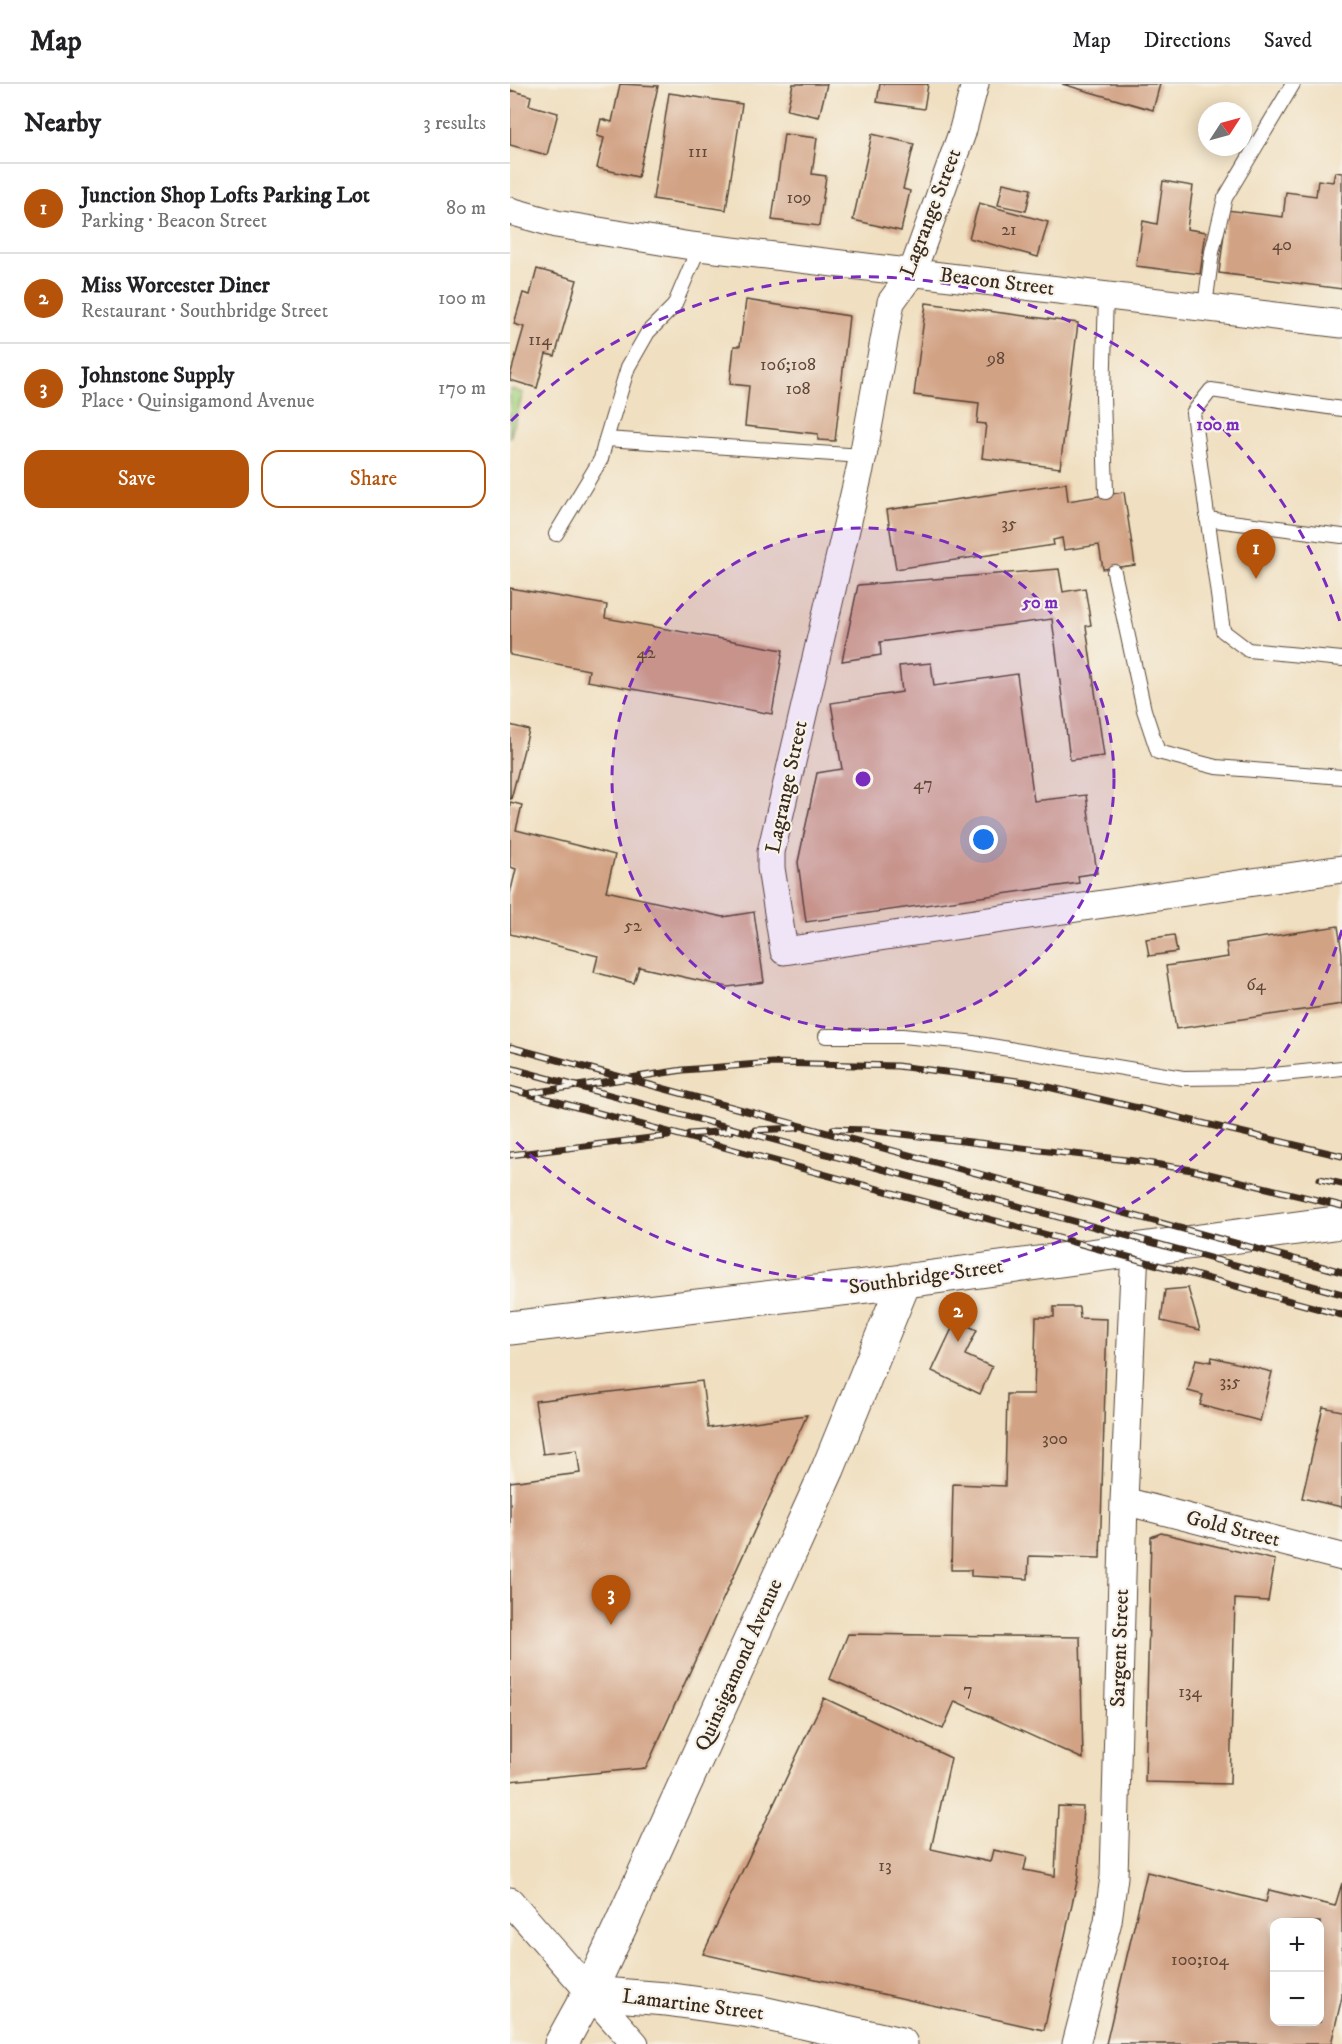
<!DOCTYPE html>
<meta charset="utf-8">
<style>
:root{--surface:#fff;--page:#f2f2f2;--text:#202124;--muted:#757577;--line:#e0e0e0;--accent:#b45309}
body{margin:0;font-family:"IM FELL DW Pica",serif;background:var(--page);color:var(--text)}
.controls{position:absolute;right:18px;bottom:18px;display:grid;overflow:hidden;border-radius:12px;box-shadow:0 3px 15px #0003}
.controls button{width:54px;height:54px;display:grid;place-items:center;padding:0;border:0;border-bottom:2px solid var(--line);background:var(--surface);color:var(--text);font:30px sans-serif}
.compass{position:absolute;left:688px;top:18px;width:54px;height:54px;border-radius:50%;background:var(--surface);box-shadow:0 3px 15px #0003;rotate:54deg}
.you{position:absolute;left:474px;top:756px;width:21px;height:21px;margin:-15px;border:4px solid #fff;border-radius:50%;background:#1a73e8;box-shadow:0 0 0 9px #1a73e833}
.badge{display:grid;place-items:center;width:39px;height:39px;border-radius:50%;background:var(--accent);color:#fff;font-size:20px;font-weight:700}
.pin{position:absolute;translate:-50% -50px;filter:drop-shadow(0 2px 3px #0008)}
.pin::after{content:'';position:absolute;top:32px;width:21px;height:18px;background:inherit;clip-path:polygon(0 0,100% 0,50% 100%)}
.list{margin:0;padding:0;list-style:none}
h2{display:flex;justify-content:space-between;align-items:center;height:78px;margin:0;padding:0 24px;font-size:26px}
h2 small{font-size:20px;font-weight:400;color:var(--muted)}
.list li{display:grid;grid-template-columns:39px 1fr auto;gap:18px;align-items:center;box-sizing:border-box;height:90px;padding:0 24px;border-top:2px solid var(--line)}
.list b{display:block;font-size:22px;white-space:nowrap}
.list p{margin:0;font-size:20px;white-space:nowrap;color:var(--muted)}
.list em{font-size:20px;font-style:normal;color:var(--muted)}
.actions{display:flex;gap:12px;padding:18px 24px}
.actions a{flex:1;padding:14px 0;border:2px solid var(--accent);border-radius:18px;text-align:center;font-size:21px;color:var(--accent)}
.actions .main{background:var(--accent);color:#fff}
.map{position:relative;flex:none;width:832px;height:1960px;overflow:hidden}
header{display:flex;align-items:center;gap:36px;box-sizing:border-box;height:84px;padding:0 30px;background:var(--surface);border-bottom:2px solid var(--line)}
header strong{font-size:28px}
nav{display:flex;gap:33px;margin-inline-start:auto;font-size:21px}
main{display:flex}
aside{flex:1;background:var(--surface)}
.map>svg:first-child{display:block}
.green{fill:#a1d07d;stroke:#6e7d4e;stroke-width:1.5}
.building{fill:#d2a284;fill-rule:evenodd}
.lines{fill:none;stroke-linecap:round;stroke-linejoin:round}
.service-casing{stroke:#564536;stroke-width:16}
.minor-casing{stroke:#564536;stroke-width:29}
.tertiary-casing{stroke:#564536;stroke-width:35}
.primary-casing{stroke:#564536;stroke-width:35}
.service{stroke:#fff;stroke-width:14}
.minor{stroke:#fff;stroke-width:27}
.tertiary{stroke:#fff;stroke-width:33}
.primary{stroke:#fff;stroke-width:33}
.rail-casing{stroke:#3b2a1e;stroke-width:7}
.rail{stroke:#f7f3e8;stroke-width:4.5;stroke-dasharray:14;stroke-linecap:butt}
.ring{fill:none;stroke:#7b2cbf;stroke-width:3;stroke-dasharray:10 8}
.labels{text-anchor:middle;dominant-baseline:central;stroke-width:4.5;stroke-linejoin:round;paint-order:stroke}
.number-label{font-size:18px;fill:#614838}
.street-label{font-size:21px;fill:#3b2a1e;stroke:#f7f3e8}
.centre{fill:#7b2cbf;stroke:#f7f3e8;stroke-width:3}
.ring-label{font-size:18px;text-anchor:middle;font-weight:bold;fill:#7b2cbf;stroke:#f7f3e8;stroke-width:4.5;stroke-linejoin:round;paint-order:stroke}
</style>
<header>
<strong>Map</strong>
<nav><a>Map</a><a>Directions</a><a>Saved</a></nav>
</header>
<main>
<aside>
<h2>Nearby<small>3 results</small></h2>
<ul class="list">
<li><span class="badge">1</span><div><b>Junction Shop Lofts Parking Lot</b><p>Parking · Beacon Street</p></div><em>80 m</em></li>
<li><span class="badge">2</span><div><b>Miss Worcester Diner</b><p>Restaurant · Southbridge Street</p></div><em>100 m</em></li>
<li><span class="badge">3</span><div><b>Johnstone Supply</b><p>Place · Quinsigamond Avenue</p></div><em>170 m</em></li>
</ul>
<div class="actions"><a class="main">Save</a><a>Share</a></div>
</aside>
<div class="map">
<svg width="832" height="1960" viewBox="0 0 832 1960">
<rect width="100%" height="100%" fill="#f7f3e8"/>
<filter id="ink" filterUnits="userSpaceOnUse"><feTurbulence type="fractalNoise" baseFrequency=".0167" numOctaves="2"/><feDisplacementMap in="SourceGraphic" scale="12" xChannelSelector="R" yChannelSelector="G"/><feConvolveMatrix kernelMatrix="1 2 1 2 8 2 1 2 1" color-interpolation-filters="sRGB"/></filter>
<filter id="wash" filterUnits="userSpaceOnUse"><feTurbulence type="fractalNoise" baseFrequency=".008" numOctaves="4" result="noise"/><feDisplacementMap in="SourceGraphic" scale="24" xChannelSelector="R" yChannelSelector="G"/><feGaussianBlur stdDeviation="1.35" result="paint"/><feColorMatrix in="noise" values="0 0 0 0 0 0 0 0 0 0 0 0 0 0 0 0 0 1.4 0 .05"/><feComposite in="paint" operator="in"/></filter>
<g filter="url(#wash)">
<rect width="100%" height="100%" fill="#f0dfc0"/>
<path class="green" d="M0,305L13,309L0,354Z"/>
<g id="blocks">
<path class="building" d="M110,0L148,2L128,93L87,84L94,54L87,52L91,35L102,38Z
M283,0H317L309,33L277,26Z
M370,0H418L414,25L367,18Z
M552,0H650L643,26Z
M0,6L21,12L19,21L48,29L37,71L0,61Z
M159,9L232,20L216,126L143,115Z
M274,50L307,54L302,90L316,92L309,142L262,136Z
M362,50L404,60L393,105L400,107L391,147L343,136Z
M825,88L832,89V205L709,189L717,126L773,133L776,108L806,112L808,96L823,98Z
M653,97L683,102L677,145L696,148L690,190L626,182L633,137L647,140Z
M493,99L521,105L516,127L488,121Z
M469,119L538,138L528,173L459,154Z
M27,185L67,196L45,272L36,270L27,304L0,296V292L14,243L4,240L13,209L20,211Z
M236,216L339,232L325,357L308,356V350L235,342L239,302L220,300L224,262H230Z
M416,219L568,239L550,384L472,374L476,340L467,339L469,319L404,311Z
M556,399L558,417L614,408L625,481L593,485L589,461L554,466L552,454L543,456L544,461L386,485L377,426Z
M549,485L553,508L575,504L581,541L576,542L594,672L560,676L542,535L370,558L371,571L332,577L348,501Z
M0,504L97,521L95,534L273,566L262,630L77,597L79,586L0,571Z
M421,579L424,602L507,590L524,717L576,711L587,789L568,792L569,799L296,838L288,778L307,689L332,685L321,619L392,608L389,582Z
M0,641L19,646L1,715H0Z
M0,718L12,721L6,746L105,771L96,807L213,833L244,828L254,898L218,903L129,883L124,899L84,888L88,872L0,850V810L6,785L0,783Z
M828,842L832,869V920L666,945L656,882L718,873L716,859Z
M664,851L667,868L639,872L636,855Z
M678,1204L690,1246L651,1237L655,1206Z
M544,1223H569L570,1234L597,1235L590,1474L519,1472L518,1495L461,1492V1486H441L443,1400L495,1402L497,1310H524L526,1233H544Z
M446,1236L467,1246L455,1271L482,1283L470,1310L422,1287Z
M702,1273L762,1288L750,1337L690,1321L693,1311L678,1307L686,1275L701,1278Z
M192,1297L198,1344L297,1331L136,1684L0,1697V1398L70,1389L67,1366L33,1370L25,1317Z
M813,1323L832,1327V1423L792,1414Z
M651,1449L765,1476L758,1517L725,1515L720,1700L635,1698L641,1453Z
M338,1550L570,1553L573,1675L445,1617L433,1645L320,1595Z
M314,1614L441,1674L421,1765L480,1778L483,1766L517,1773L514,1786L545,1792L548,1722L573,1723L568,1793L534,1946L193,1870Z
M637,1788L756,1818L759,1806L825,1822L832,1799V1913L821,1960H596ZM764,1838H810V1938H764Z"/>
</g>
</g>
<g filter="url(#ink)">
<use href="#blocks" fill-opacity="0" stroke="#564536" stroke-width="1.5"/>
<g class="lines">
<g class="service-casing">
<path id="service" d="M695,222L702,168L715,114L783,0
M832,325L701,306L683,329L713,547L738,566L832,575
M96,355L118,283L138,248L164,222L189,163
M596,408L593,312L596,211
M697,435L832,452
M46,450L91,375L96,355L353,372
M604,488L634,626L648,668L706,683L832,693
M316,952H392L457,958L673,994L743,993L832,984"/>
</g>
<g class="minor-casing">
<path id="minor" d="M465,0L452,49L402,189L381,218L353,372L261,768V784L274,867L832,785
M0,127L46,140L181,162L832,240
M614,1417L832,1473
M0,1817L125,1960
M566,1960L598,1837L604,1793L614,1417L625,1164"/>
</g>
<g class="tertiary-casing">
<path id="tertiary" d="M79,1909L156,1915L248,1928L391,1960"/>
</g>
<g class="primary-casing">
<path id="primary" d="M0,1244L365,1201L832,1138
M51,1960L79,1909L110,1843L318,1385L395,1196"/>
</g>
<use href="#service" class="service"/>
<use href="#minor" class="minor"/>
<use href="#tertiary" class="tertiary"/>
<use href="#primary" class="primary"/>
<g class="rail-casing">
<path id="rail" d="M0,963L832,1188
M0,984L832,1210
M0,1005L832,1231
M21,1009L173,986L262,979L387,982L517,998L832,1072
M323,1045L357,1046L625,1077L682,1086L832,1122
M245,1046L287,1044
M179,1050L221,1047
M0,1071L158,1052
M810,1095L832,1100"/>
</g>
<use href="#rail" class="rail"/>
</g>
</g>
<circle cx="353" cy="695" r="251" fill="#7b2cbf" fill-opacity=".12"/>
<g class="ring">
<circle cx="353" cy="695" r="251"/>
<path d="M832 846A502 502 0 0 1 1 1053M1 337A502 502 0 0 1 832 544"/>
</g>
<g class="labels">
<g class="number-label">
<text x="188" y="68">111</text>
<text x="289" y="114">109</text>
<text x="499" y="146">21</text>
<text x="772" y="161">40</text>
<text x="30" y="256">114</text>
<text x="486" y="275">98</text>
<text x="278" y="281">106;108</text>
<text x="288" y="305">108</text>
<text x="499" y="440">35</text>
<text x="136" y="569">42</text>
<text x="413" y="700">47</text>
<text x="123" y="842">52</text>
<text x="746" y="901">64</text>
<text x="720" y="1298">3;5</text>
<text x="545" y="1355">300</text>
<text x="458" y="1606">7</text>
<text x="680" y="1608">134</text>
<text x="375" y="1782">13</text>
<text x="690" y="1876">100;104</text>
</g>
<g class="street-label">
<text transform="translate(421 129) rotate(-69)">Lagrange Street</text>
<text transform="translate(487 198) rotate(7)">Beacon Street</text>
<text transform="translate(277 703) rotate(-78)">Lagrange Street</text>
<text transform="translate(416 1193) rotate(-8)">Southbridge Street</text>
<text transform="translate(723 1445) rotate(14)">Gold Street</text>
<text transform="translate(610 1564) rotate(-88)">Sargent Street</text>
<text transform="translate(229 1581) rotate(-66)">Quinsigamond Avenue</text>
<text transform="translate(183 1921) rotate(7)">Lamartine Street</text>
</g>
</g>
<circle cx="353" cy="695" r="9" class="centre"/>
<g class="ring-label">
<text x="708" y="346">100 m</text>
<text x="530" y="524">50 m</text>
</g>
</svg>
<div class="controls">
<button>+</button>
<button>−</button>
</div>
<svg class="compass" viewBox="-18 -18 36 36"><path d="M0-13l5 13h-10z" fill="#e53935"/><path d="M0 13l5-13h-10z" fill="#757577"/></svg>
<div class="you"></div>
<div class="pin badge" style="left:746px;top:495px">1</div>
<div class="pin badge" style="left:448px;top:1258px">2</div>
<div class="pin badge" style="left:101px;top:1541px">3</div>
</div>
</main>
